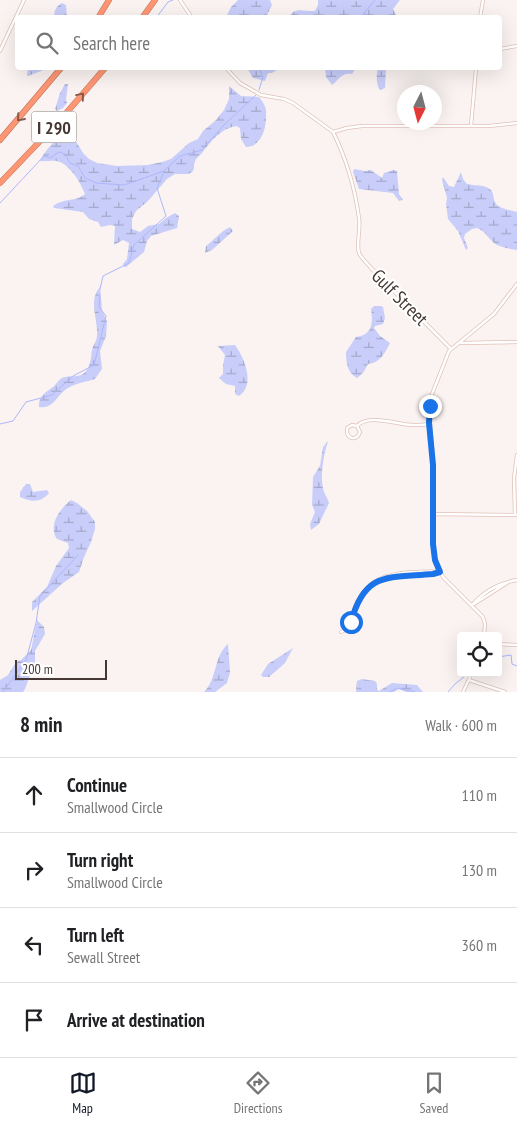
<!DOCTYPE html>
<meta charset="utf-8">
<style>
:root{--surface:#fff;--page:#f6f6f6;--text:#202124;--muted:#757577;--line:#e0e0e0;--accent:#111827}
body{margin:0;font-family:"PT Sans Narrow",sans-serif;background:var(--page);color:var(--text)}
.controls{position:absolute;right:15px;bottom:15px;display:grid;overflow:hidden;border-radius:5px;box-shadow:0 5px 20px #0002}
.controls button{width:45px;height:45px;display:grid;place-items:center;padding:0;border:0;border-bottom:1px solid var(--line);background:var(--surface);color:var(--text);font:25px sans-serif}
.compass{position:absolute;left:397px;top:85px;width:45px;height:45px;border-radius:50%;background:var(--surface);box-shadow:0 5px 20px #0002;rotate:186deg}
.scale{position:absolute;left:15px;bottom:12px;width:92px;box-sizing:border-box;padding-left:5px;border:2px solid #453834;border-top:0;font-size:14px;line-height:18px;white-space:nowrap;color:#453834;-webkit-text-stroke:4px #fff;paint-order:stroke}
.stop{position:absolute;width:15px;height:15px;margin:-11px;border:4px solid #1a73e8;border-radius:50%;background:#fff}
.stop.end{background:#1a73e8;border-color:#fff;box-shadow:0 1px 5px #0008}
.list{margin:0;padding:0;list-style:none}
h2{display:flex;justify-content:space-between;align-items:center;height:65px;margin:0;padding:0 20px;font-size:21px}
h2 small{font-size:16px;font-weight:400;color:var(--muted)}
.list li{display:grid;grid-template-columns:32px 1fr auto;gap:15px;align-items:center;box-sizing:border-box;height:75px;padding:0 20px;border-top:1px solid var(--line)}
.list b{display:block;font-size:19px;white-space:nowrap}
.list p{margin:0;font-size:16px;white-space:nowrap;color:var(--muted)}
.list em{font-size:16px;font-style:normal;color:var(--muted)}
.icon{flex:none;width:28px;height:28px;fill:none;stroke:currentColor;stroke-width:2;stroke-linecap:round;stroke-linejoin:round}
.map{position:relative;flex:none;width:517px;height:692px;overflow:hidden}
.search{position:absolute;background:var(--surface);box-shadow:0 5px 20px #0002;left:15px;right:15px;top:15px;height:55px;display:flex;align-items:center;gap:12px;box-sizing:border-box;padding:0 18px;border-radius:5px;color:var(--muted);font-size:19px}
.sheet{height:365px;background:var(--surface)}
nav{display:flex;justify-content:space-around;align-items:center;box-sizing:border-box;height:70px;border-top:1px solid var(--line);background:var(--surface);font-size:14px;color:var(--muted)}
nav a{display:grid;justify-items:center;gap:2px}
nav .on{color:var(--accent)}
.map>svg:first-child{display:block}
.wetland{fill:url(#wetland-marsh)}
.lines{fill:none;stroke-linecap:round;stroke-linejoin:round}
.stream{stroke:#aeb6fc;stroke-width:1}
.minor-casing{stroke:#e0c1b6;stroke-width:4}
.motorway-casing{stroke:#bd755d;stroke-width:6}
.minor{stroke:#fff;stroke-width:2.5}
.motorway{stroke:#fe9673;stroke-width:5}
.oneway{stroke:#86594a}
.route{stroke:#1a73e8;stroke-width:6}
.labels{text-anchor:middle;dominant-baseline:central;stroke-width:4;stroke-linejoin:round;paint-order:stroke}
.shield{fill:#fff;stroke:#7d7471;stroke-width:1}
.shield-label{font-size:18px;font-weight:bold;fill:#453834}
.street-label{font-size:19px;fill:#453834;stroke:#fff}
</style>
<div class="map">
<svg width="517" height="692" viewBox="0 0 517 692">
<defs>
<pattern id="wetland-marsh" width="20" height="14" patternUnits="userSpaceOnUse" patternTransform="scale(1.25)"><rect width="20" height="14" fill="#c8cef9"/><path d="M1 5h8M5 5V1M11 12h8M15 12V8" fill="none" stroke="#a4a8ca"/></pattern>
</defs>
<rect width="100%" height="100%" fill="#faf3f1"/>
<path class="wetland" d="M238,0H270L272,5L266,17H226L231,7Z
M318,0H400L393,9L397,17H289C295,6 305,12 315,11L318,5Z
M62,3L66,5L67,17H54C54,11 56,6 62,3Z
M28,68H45L41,71L28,76L27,75Z
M247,68H280L272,73H268L265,81L253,78Z
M325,68H356L352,74C341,72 339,80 332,85L326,77Z
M378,68H386L385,88L380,90C376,85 376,74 378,68Z
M65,84H68L66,100L67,103L63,108L57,111L55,109L60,93Z
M229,86L241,96L259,97C262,101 266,106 266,111C267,126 263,146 246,147L241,139L240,128L236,126C220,129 211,141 202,153C200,155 198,157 196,159C194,162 194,167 193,171L189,174H175L167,179L148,201L136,211L132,219V229L140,232L148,226L159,224L166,218L175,213L179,216L177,228L151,236L147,241L144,252L126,267H124L123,264L127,259L129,243L123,240L114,245L115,226L110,225L101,227L98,222L89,219L83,212L54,208L53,206C63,198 76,202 85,194C81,183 71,167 60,162C53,159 46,162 40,161C43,153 59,136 66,127L68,128L83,153L89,159L97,163L117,166L148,165L162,162L171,159L189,143L198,139L203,131L216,120L224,110L229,99Z
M354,169L365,171L371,170L382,178L384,173L393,170L397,171L399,194L403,200L399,201L393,193L359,189L353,172Z
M461,172L463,179L467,184C475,186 484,184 491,190C494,194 493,198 495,202C498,209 511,210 517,212V250C510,249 498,247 493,242C486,236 486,232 477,228L472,229L465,234L464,238L468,248L466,250L458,231L448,219L446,204L447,198L442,180L443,177L449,186L454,187Z
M230,227L233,231L212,250L205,253L206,246C214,240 221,231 230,227Z
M100,287L102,310L107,322L106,336L100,351L102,369L95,379C86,382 76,383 68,388C56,395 55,409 39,407C38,397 46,392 53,387C57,384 59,378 65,377C74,375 82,379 88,368C91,362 91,356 92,350C93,345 97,341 97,335C98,320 88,300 100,287Z
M374,306H381L383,307L385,318L383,324L375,326L374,328L380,336L390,343C385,353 380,363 368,364L363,373L357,378C347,373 346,362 346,352L356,337C373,335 373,322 371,309Z
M235,345C244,357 256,385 239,396L235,394V386L226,384L219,378L223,374V365L225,355L218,346Z
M328,441C324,454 320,474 323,488C324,494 328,498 329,503L319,524L311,530L310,524L315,512L312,505L313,477L320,466L323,447Z
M26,484H30L33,492L47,490L49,493C41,503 31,502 20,497V492Z
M71,500L77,503L87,511L95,522V529L91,542L84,557L79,572L63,583L32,611V602L47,587L56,566L69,548L68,543L57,539C48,525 59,510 71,500Z
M37,620L44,627L45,634L35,651V662L25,689L23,692H0V680L8,675L16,662L21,660L31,650Z
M228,644L230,672L227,683L215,692H204C218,678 213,657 228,644Z
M293,648L285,663L269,677H263L261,675L268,664Z
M362,679L375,681L377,684V690L379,691L392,683L417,685L423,692H406L399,689L394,692H356L357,681Z"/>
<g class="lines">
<path class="stream" d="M156,18L168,2L173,0
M360,18L375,0
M259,68L263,77L259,90
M0,203L44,156L50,158L59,152L65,154L70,163L78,166L85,178L96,183L124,185L164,171
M100,289L103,276L129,263L134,245L166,216L157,188L164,171L180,156L202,150L223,126L256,95
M0,424L13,421L26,402L52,395L73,376L94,365L106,316L99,307L100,295
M498,657L511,655L512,664L517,666
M3,692L26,660L36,623L40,596L78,555
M390,692L397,688L415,692
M448,692L455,684L469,673"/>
<g class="minor-casing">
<path id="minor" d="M180,0L192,18
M480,18L483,0
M500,49L517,46
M0,51L24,0
M226,68L240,83L261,95L284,99L293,103L333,132L347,128L362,126H489L517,123
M471,126L476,68
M333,132C346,158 355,189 359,218C361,229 356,243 359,253C362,259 367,263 371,268L451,349
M461,343L517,342
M357,426L352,425L347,428V433C349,438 353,440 358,436L360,432L357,426C368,413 398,425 413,425C419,425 424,425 429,424
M434,514L517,515
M515,515L514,478L517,455
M381,579L437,573
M474,604L507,583
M472,605C484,591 499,583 517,580
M341,632C354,627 352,613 357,602C369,578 388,574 412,572C422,572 431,571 440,572
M484,636L485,624L483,617L443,577L435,560L433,544V458L429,411L432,394L449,351L494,314L517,284
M498,644L517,645
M469,680L505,692
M463,692L472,673"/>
</g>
<g class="motorway-casing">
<path id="motorway" d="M98,18L109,0
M142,18L155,0
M0,140L61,68
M0,183L62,118L105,68"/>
</g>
<use href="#minor" class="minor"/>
<use href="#motorway" class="motorway"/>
</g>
<defs><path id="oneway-chevron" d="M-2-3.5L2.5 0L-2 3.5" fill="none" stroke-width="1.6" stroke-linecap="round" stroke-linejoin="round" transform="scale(1.25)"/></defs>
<g class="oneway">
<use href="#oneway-chevron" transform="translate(81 96) rotate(-50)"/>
<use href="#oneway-chevron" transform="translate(20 118) rotate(131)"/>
</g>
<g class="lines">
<path class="route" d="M351,622C365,571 388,578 433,574L440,572L435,560L433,544V465L429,423L430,406"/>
</g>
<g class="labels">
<rect class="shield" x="31.5" y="111.5" width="45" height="31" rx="4"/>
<g class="shield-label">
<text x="54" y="127">I 290</text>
</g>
<g class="street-label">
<text transform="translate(400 297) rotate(45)">Gulf Street</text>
</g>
</g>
</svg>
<div class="controls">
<button><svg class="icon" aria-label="locate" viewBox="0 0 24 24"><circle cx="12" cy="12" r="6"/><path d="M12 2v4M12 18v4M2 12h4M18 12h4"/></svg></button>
</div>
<svg class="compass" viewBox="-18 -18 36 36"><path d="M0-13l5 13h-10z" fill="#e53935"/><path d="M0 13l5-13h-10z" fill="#757577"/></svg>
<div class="scale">200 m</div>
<div class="stop" style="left:351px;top:622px"></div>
<div class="stop end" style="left:430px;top:406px"></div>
<div class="search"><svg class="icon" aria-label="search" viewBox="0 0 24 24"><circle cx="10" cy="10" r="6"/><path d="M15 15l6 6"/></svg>Search here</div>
</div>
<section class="sheet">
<h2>8 min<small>Walk · 600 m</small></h2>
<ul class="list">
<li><svg class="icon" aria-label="ahead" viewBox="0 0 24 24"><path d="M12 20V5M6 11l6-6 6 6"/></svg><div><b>Continue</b><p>Smallwood Circle</p></div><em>110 m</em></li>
<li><svg class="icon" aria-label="right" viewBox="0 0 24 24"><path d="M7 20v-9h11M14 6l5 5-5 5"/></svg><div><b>Turn right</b><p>Smallwood Circle</p></div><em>130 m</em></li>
<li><svg class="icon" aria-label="left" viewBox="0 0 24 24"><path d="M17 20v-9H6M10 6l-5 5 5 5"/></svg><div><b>Turn left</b><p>Sewall Street</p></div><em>360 m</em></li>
<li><svg class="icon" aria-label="arrive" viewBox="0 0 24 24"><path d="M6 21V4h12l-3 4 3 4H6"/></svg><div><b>Arrive at destination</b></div></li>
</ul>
</section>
<nav>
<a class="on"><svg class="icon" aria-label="map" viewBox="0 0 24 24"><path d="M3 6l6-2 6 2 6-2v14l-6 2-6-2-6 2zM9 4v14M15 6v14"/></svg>Map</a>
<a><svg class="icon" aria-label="directions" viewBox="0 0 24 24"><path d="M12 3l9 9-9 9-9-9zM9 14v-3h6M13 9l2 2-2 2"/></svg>Directions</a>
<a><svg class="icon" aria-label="saved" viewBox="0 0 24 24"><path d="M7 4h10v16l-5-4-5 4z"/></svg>Saved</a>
</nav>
